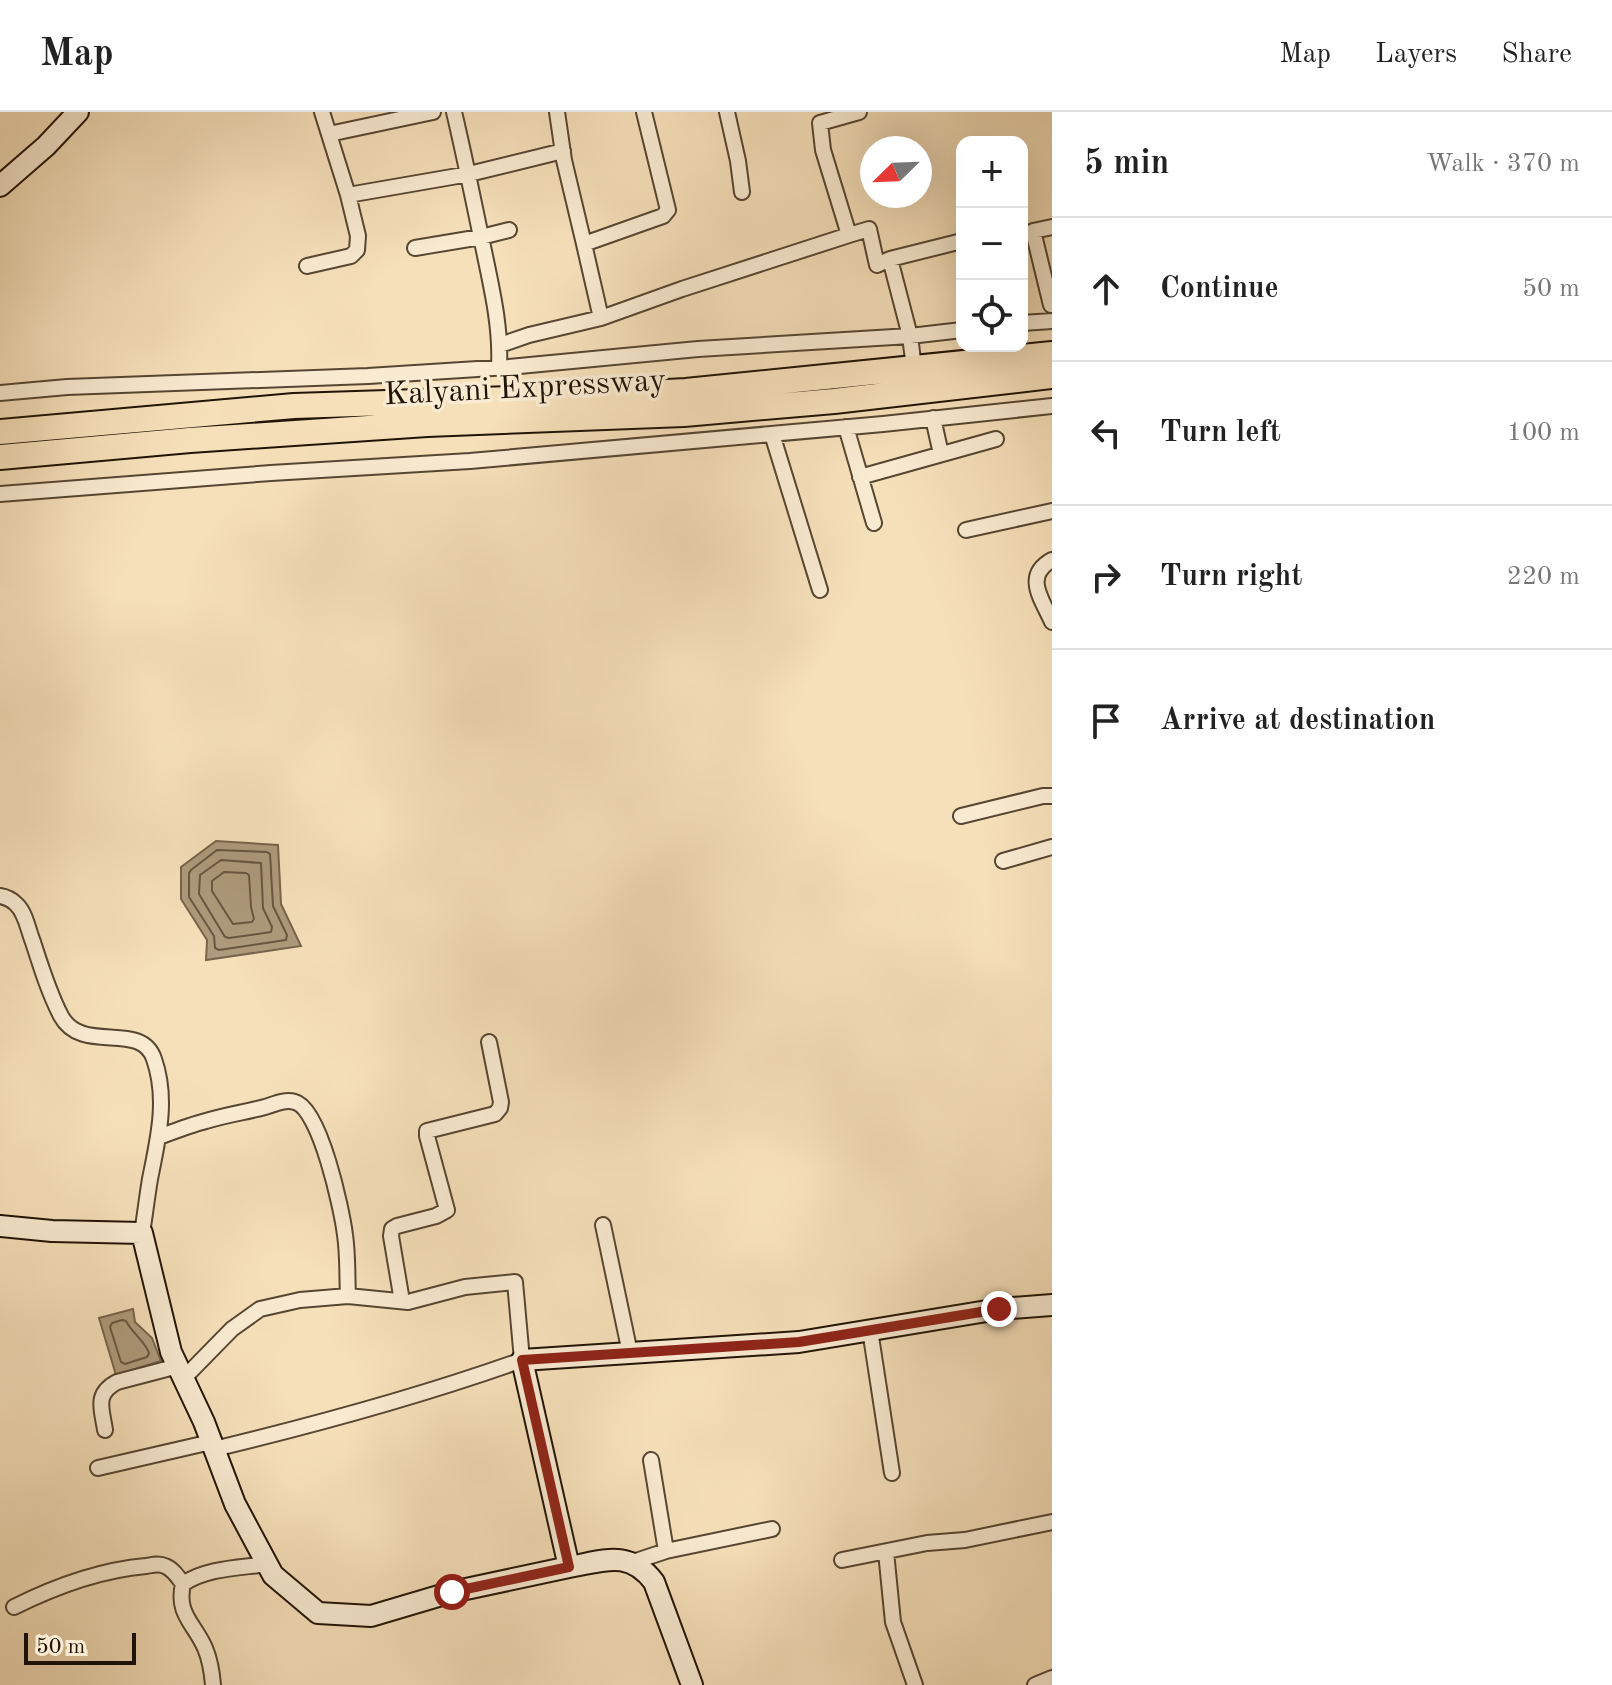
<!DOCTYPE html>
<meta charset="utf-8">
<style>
:root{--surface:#fff;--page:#f2f2f2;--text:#222;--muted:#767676;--line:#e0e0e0}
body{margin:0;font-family:"Old Standard TT",serif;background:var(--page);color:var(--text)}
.controls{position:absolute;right:24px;top:24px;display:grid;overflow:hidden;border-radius:16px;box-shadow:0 8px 32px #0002}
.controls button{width:72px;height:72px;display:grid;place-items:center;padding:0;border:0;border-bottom:2px solid var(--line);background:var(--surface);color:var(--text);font:40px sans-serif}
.compass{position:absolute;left:860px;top:24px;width:72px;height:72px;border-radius:50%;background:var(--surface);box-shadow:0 8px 32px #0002;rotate:247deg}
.scale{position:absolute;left:24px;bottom:20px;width:112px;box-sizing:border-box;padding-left:8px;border:4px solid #211305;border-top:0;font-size:22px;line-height:28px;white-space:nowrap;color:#211305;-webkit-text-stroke:6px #f9ebd2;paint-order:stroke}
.stop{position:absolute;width:24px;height:24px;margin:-18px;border:6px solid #8f2418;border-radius:50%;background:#fff}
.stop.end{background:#8f2418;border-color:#fff;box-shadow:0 2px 8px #0008}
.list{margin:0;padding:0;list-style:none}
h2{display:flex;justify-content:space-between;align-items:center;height:104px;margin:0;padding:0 32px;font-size:34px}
h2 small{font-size:26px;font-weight:400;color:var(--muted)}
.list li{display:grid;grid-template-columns:52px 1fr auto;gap:24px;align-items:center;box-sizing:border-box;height:144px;padding:0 32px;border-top:2px solid var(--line)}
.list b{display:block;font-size:30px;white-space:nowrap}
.list em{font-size:26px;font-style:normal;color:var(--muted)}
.icon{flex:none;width:44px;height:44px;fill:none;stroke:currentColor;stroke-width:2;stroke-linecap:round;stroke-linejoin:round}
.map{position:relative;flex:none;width:1052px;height:1573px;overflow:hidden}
header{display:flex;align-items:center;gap:48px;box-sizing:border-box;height:112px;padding:0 40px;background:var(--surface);border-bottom:2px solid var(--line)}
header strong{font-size:38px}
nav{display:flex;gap:44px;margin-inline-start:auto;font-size:28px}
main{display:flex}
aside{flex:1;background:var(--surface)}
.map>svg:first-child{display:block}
.water{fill:#ae9a7c;stroke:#76644c;stroke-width:2}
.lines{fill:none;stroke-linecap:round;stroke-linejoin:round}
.shore{stroke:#685640;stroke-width:2}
.street-casing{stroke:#564632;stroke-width:18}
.secondary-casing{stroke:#211305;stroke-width:24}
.highway-casing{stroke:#211305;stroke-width:28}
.street{stroke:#f9ebd2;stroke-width:14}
.secondary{stroke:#f9ebd2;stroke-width:20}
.highway{stroke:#f6e0ba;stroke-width:24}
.route{stroke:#8f2418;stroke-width:10}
.labels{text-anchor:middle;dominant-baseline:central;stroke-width:7;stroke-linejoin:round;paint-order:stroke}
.street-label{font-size:32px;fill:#211305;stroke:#f9ebd2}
</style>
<header>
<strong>Map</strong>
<nav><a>Map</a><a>Layers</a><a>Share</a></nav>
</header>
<main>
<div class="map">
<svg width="1052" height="1573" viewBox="0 0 1052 1573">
<rect width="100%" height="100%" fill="#f6e0ba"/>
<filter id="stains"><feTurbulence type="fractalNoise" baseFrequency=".0025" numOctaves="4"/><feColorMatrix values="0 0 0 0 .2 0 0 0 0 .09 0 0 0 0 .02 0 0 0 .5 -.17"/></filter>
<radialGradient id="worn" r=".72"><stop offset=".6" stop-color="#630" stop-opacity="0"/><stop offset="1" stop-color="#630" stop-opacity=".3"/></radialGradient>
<path class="water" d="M216,729L278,733L281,792L301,834L206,848L207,828L181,787V755Z
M133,1197L135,1210L152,1226L161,1249L116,1263L99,1206Z"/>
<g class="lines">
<path class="shore" d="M217,738L267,740L270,742L273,794L287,823L286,828L219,838L215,836L214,824L189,785V761L191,758Z
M221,748L261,751L263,796L272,815L271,820L229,826L225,825L199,782L200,763Z
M224,760L246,761L249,763L251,795L254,807L252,810L233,812L212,779V769Z
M122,1208L126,1209C132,1221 144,1228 149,1241L147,1245L125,1252L121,1250L110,1215L112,1211Z"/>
<g class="street-casing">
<path id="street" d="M322,0L348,83
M454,0C465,46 474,92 484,139C492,178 501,215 499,255
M557,0L564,48L584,132
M727,0L738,49L742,80
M329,22L433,0
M849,123L869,117L877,153L890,147L910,224L914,256
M415,136L481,125L509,118
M890,147L962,129
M307,154L351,144L357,138L358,124L348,83L469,62L563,39
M1051,193L1033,119L1052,115
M601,206L584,132L663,104L668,98L644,0
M1022,211L1052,209
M500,233L529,223L601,206L682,177L849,123L823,38L820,11L859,0
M0,281L67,275L368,264L509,255L698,237L910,224L962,218
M933,306L941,342
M846,315L874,411
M772,322L820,478
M860,365L996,327
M0,382L271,361L470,349L883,312L1052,294
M966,418L1052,399
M1052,448C1023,464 1042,487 1052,510
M961,704L1043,684H1052
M1003,749L1052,735
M0,784C6,785 11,787 16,792C26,801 28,818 33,830C41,855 49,881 61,904C82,943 141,908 154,947C168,987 158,1027 150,1067C147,1085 145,1103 142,1121
M159,1025C175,1019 190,1013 206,1009C225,1003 246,1000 265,995C275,992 284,987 295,990C320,996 342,1098 345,1123C348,1143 347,1164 348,1184
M603,1113L630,1241
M402,1189L391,1124L392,1117L397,1114L436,1104L447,1098L427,1024V1019L495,1002L500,996L501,990L489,930
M870,1218L892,1361
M105,1318C102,1297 94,1282 117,1270L178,1254
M651,1348L666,1439
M98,1356L211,1330L214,1337C318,1312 421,1284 522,1248L515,1170L465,1175L408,1190L348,1184L300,1188L260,1197L232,1217L184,1266
M886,1440L893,1510L915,1573
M842,1448L927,1431L965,1428L1052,1410
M633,1450L666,1439L772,1417
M14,1495C56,1474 100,1458 146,1454C152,1453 159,1451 165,1454C173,1457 178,1465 183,1472
M213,1573C212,1560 210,1548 205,1536C194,1511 176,1502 183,1472C206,1456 239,1456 267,1452
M1035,1573L1052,1566"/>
</g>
<g class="secondary-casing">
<path id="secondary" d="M0,74L46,34L78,0
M0,1114L52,1119L142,1121L171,1240L204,1310L235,1392L273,1463L318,1501L371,1504L452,1480L569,1455L522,1248L799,1230L999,1197L1052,1193
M569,1455C604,1449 629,1437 654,1470L692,1573"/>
</g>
<g class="highway-casing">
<path id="highway" d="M0,320L294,294L570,285L686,279L1052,242
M0,345L190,328L427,312L684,302L834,289L1052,264"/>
</g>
<use href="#street" class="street"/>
<use href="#secondary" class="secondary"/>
<use href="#highway" class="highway"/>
</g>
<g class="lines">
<path class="route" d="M452,1480L569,1455L522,1248L799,1230L999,1197"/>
</g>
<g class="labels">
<g class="street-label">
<text transform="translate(525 277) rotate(-3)">Kalyani Expressway</text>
</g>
</g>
<rect width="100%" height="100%" filter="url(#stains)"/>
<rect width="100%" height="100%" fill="url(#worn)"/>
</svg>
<div class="controls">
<button>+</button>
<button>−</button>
<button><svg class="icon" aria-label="locate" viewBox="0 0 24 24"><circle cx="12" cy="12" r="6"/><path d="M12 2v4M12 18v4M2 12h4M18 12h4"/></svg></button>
</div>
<svg class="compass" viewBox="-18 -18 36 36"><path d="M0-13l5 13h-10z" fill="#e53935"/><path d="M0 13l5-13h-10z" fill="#767676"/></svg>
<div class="scale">50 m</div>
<div class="stop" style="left:452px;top:1480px"></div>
<div class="stop end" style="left:999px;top:1197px"></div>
</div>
<aside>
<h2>5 min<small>Walk · 370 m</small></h2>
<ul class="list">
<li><svg class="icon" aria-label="ahead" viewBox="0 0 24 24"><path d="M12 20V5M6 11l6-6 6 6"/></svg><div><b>Continue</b></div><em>50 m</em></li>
<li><svg class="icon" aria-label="left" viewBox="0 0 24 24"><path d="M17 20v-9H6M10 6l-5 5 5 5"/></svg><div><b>Turn left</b></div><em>100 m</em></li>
<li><svg class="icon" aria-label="right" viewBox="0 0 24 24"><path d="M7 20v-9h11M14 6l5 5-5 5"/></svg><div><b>Turn right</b></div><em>220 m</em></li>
<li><svg class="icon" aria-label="arrive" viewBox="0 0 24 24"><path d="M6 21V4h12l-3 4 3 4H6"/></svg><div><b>Arrive at destination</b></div></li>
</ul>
</aside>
</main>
